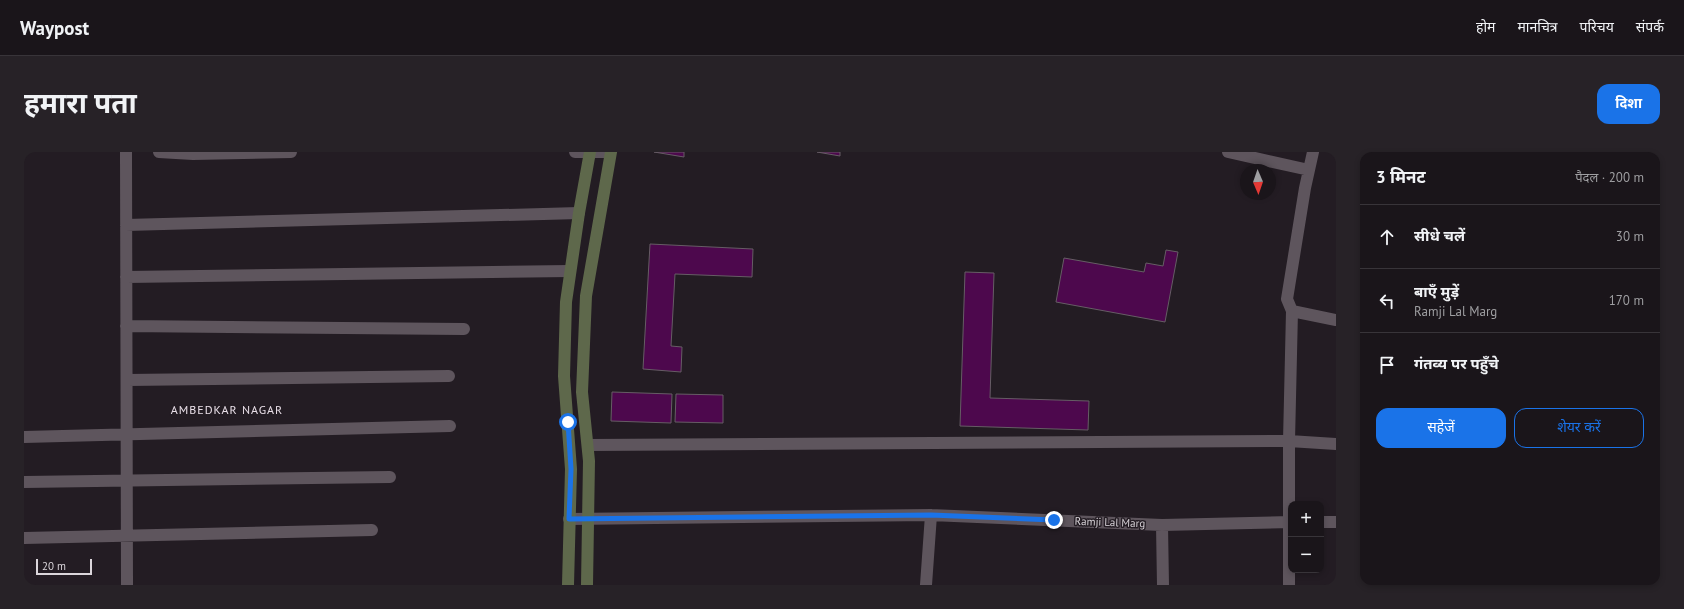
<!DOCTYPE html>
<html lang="hi">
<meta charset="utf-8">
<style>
:root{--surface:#1a151a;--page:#272227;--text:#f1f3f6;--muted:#9f9fa2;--line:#383439;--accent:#1a73e8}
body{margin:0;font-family:"PT Sans","Noto Sans Devanagari",sans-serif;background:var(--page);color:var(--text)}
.controls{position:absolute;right:12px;bottom:12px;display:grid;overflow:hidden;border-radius:8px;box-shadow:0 2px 6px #0003}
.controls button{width:36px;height:36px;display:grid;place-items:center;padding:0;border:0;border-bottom:1px solid var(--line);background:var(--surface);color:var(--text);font:20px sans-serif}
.compass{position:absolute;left:1216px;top:12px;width:36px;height:36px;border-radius:50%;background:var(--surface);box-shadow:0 2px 6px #0003;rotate:178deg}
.scale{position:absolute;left:12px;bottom:10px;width:56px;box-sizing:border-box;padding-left:4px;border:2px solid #dbd6db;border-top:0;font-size:11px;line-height:14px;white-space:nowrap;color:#dbd6db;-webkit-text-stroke:3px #231c23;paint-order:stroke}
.stop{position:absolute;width:12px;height:12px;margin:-9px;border:3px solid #1a73e8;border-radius:50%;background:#fff}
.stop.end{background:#1a73e8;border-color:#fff;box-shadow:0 1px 4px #0008}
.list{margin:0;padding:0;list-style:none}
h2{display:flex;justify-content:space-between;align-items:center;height:52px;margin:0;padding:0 16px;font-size:17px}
h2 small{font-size:13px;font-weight:400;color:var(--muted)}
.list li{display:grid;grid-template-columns:26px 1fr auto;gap:12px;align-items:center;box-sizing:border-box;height:64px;padding:0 16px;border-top:1px solid var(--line)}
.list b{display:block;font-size:15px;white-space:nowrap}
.list p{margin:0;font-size:13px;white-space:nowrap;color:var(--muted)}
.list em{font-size:13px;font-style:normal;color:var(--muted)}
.actions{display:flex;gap:8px;padding:12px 16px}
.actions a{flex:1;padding:9px 0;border:1px solid var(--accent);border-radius:12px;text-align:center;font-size:14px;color:var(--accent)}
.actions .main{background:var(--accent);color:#fff}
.icon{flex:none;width:22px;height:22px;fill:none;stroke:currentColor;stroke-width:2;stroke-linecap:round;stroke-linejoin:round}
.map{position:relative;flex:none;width:1312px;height:433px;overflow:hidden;border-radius:12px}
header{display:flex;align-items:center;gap:24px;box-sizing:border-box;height:56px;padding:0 20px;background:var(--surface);border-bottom:1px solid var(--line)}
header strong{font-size:19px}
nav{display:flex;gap:22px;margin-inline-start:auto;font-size:14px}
.intro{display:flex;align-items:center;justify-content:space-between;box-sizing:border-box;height:96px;padding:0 24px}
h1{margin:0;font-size:28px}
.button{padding:10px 18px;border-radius:12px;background:var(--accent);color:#fff;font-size:14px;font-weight:700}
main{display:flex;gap:24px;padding:0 24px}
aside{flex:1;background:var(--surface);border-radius:12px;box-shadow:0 2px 6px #0003}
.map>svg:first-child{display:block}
.building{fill:#4d084d;stroke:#665d65}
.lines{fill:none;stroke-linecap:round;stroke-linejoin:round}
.street{stroke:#5e555d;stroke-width:12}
.secondary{stroke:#5e684b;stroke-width:12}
.route{stroke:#1a73e8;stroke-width:5}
.labels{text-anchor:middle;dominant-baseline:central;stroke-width:3;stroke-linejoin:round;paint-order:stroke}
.street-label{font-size:11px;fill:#dbd6db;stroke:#231c23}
.neighbourhood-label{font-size:12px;letter-spacing:1px;fill:#e9dfe8;stroke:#231c23}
</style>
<header>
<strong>Waypost</strong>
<nav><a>होम</a><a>मानचित्र</a><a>परिचय</a><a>संपर्क</a></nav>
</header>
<div class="intro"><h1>हमारा पता</h1><a class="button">दिशा</a></div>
<main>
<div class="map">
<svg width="1312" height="433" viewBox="0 0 1312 433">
<rect width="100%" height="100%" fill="#231c23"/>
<path class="building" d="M630,0H660V5Z
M793,0H816V4Z
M626,92L729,97L728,125L651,122L647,194L658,195L657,220L619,217Z
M1142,98L1154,100L1141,170L1032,150L1040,106L1120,120L1122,111L1139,114Z
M941,120L970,121L966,246L1065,249L1064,278L936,274Z
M588,240L648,242L647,271L587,269Z
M652,242L699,243V271L651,270Z"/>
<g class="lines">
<path class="street" d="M102,0L103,433
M135,0L169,2L267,0
M551,0H586
M1204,0L1285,18
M1289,0L1281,36L1263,147L1268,159L1312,168
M102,73L555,61
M102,125L546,119
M102,174L440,177
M103,228L425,224
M0,285L426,274
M564,293L1265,289L1312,292
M0,330L366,325
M545,367L907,363L1138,373L1267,370
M1297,370H1312
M1138,373L1139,433
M0,386L348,378
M902,433L907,363
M1265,433V289L1268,159"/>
<path class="secondary" d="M544,433L547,317L540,224L542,150L555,61L566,0
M563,433L565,309L558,240L562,144L587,0"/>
</g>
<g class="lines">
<path class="route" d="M544,270L547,317L545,367L907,363L1030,368"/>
</g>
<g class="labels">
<g class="street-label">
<text transform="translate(1086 370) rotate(2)">Ramji Lal Marg</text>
</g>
<g class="neighbourhood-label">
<text x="203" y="257">AMBEDKAR NAGAR</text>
</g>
</g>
</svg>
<div class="controls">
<button>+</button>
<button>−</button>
</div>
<svg class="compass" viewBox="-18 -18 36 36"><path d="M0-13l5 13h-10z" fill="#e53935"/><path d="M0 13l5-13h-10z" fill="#9f9fa2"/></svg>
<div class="scale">20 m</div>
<div class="stop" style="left:544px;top:270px"></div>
<div class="stop end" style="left:1030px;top:368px"></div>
</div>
<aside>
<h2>3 मिनट<small>पैदल · 200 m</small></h2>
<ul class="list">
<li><svg class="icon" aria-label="ahead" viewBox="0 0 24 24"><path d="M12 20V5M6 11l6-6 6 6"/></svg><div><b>सीधे चलें</b></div><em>30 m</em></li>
<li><svg class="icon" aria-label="left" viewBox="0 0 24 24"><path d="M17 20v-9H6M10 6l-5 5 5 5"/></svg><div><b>बाएँ मुड़ें</b><p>Ramji Lal Marg</p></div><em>170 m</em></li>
<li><svg class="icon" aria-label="arrive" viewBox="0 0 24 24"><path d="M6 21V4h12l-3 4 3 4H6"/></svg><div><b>गंतव्य पर पहुँचे</b></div></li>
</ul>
<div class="actions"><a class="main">सहेजें</a><a>शेयर करें</a></div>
</aside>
</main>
